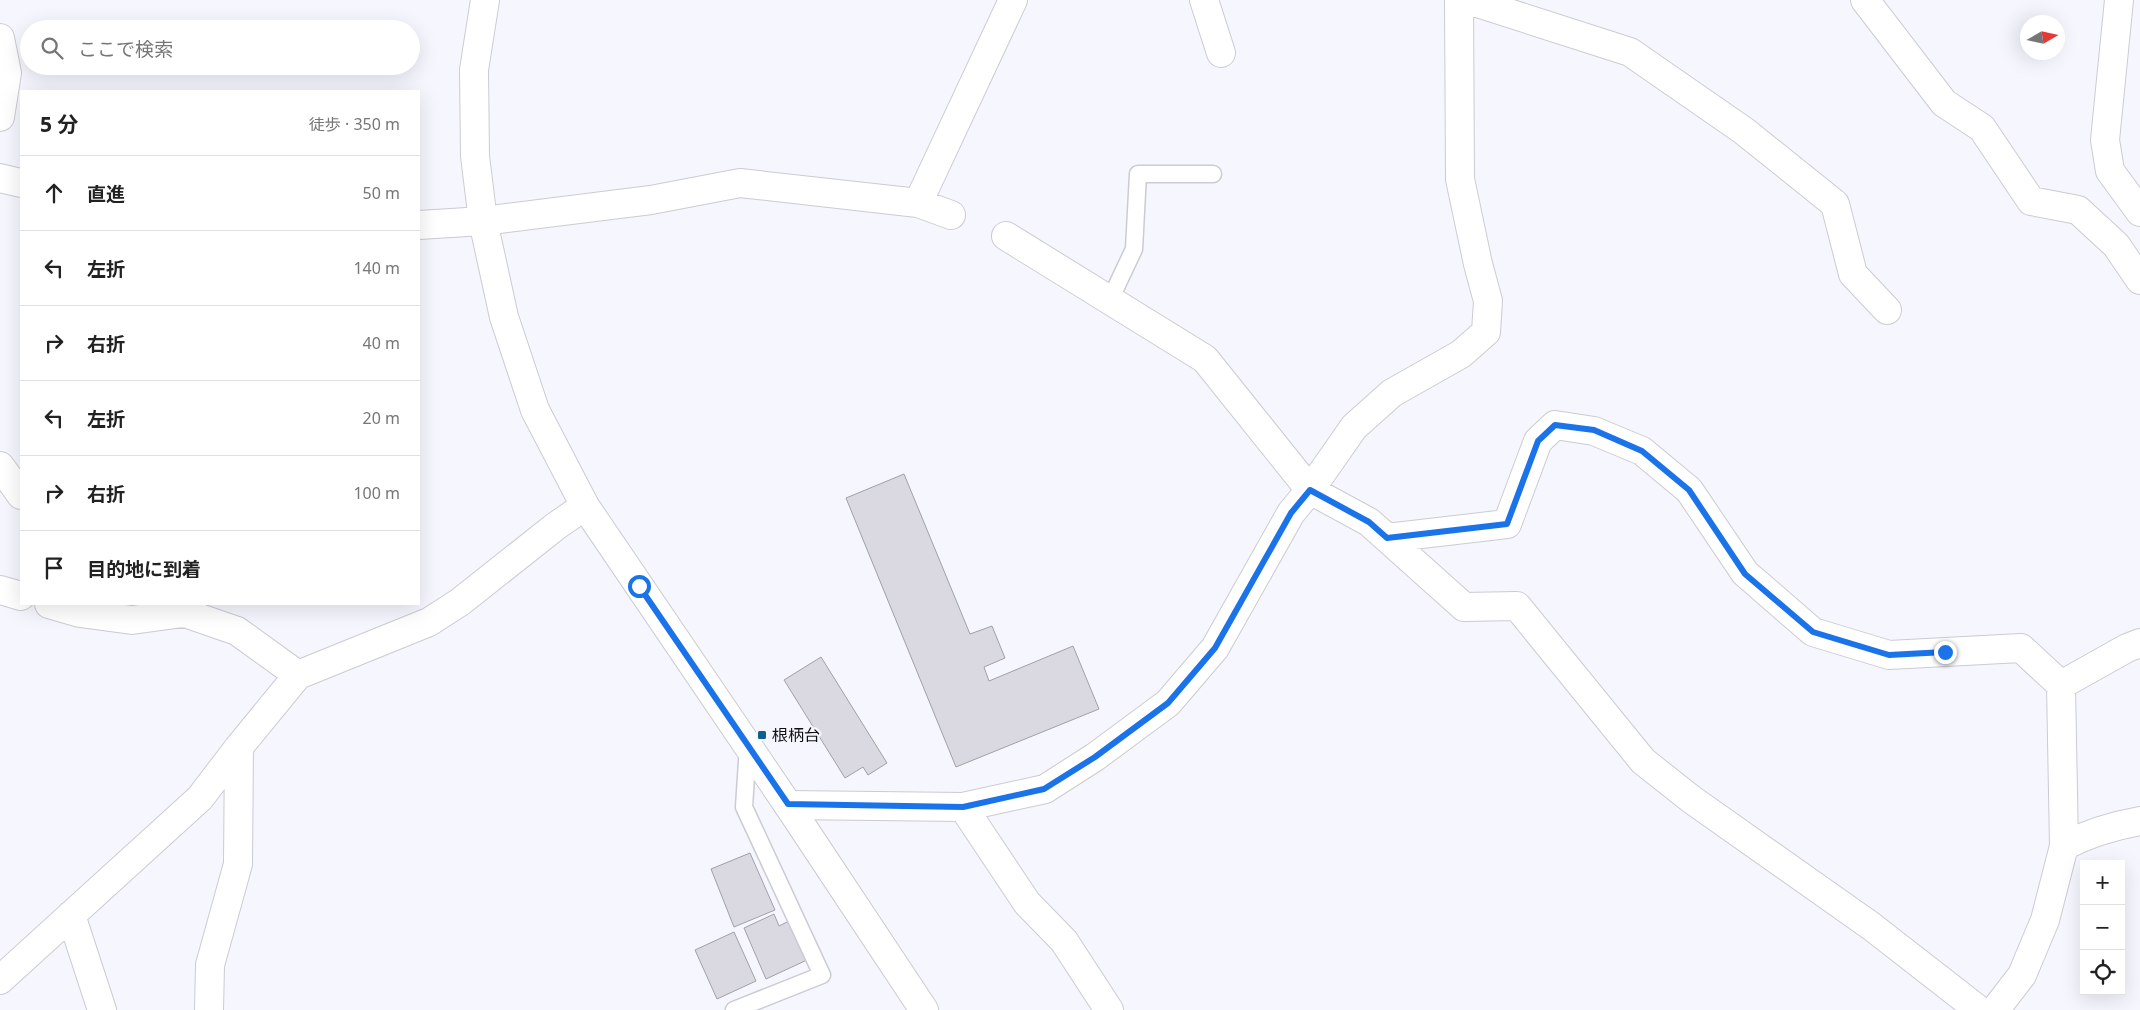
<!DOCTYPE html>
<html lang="ja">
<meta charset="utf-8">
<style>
:root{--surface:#fff;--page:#f2f2f2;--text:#222;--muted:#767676;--line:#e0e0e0}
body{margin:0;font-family:"Noto Sans","Noto Sans JP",sans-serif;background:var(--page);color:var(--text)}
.controls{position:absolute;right:15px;bottom:15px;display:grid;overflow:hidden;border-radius:0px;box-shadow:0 5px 20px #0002}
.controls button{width:45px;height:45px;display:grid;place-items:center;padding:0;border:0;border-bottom:1px solid var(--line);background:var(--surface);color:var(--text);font:25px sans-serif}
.compass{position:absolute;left:2020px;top:15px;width:45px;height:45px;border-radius:50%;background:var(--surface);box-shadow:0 5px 20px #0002;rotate:81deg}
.stop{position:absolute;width:15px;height:15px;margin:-11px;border:4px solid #1a73e8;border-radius:50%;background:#fff}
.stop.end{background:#1a73e8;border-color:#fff;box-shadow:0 1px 5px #0008}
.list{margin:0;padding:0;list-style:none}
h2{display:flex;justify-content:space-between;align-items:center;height:65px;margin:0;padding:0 20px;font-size:21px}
h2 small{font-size:16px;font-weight:400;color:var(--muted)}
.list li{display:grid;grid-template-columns:32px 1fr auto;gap:15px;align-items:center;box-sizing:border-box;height:75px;padding:0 20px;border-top:1px solid var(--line)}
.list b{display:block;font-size:19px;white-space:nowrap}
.list em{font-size:16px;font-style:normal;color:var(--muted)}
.icon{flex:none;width:28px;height:28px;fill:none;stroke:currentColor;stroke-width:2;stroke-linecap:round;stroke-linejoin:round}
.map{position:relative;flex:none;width:2140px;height:1010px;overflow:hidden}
.search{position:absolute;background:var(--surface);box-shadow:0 5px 20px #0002;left:20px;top:20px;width:400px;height:55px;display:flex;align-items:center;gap:12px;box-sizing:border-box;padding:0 18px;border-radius:28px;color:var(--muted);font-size:19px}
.panel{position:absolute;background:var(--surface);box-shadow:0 5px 20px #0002;left:20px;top:90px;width:400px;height:515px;border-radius:0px}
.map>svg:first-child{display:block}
.building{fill:#dad9e1;stroke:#a0a0a7}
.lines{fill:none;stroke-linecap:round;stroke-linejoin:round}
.lane-casing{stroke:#cbcbd3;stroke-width:19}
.street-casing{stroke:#cbcbd3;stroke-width:30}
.secondary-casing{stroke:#cbcbd3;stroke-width:30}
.lane{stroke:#fff;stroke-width:16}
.street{stroke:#fff;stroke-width:28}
.secondary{stroke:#fff;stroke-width:28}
.route{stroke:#1a73e8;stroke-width:6}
.poi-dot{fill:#0d6092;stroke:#f6f6fe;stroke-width:2}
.labels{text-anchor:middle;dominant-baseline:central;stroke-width:4.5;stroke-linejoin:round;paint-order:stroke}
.poi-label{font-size:16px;fill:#0f0e11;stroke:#f6f6fe;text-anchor:start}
</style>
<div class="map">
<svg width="2140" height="1010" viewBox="0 0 2140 1010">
<rect width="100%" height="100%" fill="#f6f6fe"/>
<path class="building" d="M904,474L970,634L992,626L1005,658L984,667L989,681L1073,646L1099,709L956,767L846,498Z
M821,657L887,763L868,775L863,767L845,778L784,680Z
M750,853L775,910L734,927L711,869Z
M774,914L779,926L789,921L807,960L766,979L744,928Z
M734,932L756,981L717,999L695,950Z"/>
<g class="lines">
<g class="lane-casing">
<path id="lane" d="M1110,300L1134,249L1138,174H1213
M734,1010L822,975L744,807L748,746"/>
</g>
<g class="street-casing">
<path id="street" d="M1204,0L1221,53
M1468,0L1630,52L1744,131L1835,204L1853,274L1887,310
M1865,0L1944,103L1982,128L2031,201L2078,210L2116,245L2140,280
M2119,0L2105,140L2110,171L2140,212
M0,38L7,73L0,117
M0,178L21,183
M918,203L1013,0
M419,225L483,221L651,200L740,183L918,203L951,215
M1006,236L1205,359L1310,490L1369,522L1464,607L1517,606L1643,761L1691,799L1871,926L1979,1010
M0,466L21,495
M1387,538L1507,524L1538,441L1555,425L1594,431L1642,451L1689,490L1745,573L1813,632L1889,655L2021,648L2061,685
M0,590L21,596
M49,604L80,613L132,620L183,613
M159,604L237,631L298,675
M788,805L963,807L1045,789L1095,757L1168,703L1215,648L1291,513L1310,490L1354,427L1392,393L1461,354L1486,332L1488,301L1478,264L1460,179L1459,0
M963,807L1027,903L1064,941L1109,1010
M2064,846L2061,685L2127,648L2140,643
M71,915L102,1010
M0,980L200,798L239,747L298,675L429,622L460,602L556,526L585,506
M209,1010L210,965L238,864L239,747"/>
</g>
<g class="secondary-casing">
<path id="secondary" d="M485,0L474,70L475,156L483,221L504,317L535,410L585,506L788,805L924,1010
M1995,1010L2022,975L2045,920L2064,846C2089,833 2112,826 2140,821"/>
</g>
<use href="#lane" class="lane"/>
<use href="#street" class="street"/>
<use href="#secondary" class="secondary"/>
</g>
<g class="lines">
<path class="route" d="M639,586L788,804L963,807L1044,789L1095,757L1168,703L1215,648L1291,513L1310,490L1369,522L1387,538L1507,524L1538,441L1555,425L1594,430L1642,451L1689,490L1745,574L1813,632L1889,655L1945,652"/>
</g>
<rect class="poi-dot" x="757" y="730" width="10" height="10" rx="2.5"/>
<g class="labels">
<g class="poi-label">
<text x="772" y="735">根柄台</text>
</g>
</g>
</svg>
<div class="controls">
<button>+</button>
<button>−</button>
<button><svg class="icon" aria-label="locate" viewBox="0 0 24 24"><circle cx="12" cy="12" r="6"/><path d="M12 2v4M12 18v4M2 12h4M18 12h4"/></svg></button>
</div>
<svg class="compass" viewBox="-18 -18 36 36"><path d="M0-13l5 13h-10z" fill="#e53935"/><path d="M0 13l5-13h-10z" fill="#767676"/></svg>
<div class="stop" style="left:639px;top:586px"></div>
<div class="stop end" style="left:1945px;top:652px"></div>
<div class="search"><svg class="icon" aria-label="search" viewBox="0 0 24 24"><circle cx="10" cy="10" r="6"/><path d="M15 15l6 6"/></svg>ここで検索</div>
<section class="panel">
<h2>5 分<small>徒歩 · 350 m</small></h2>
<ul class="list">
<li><svg class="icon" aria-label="ahead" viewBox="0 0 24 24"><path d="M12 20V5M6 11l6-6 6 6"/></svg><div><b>直進</b></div><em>50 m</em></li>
<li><svg class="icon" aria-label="left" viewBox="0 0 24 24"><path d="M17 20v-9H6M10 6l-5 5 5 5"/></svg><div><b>左折</b></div><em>140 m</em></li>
<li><svg class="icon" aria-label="right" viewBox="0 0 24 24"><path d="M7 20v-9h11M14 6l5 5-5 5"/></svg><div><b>右折</b></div><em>40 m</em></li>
<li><svg class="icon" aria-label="left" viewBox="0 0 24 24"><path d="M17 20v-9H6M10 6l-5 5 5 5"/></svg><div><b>左折</b></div><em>20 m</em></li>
<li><svg class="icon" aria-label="right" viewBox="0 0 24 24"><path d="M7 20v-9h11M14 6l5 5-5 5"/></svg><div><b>右折</b></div><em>100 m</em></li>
<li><svg class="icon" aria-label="arrive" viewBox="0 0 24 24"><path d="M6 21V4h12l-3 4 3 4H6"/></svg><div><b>目的地に到着</b></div></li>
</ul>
</section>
</div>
